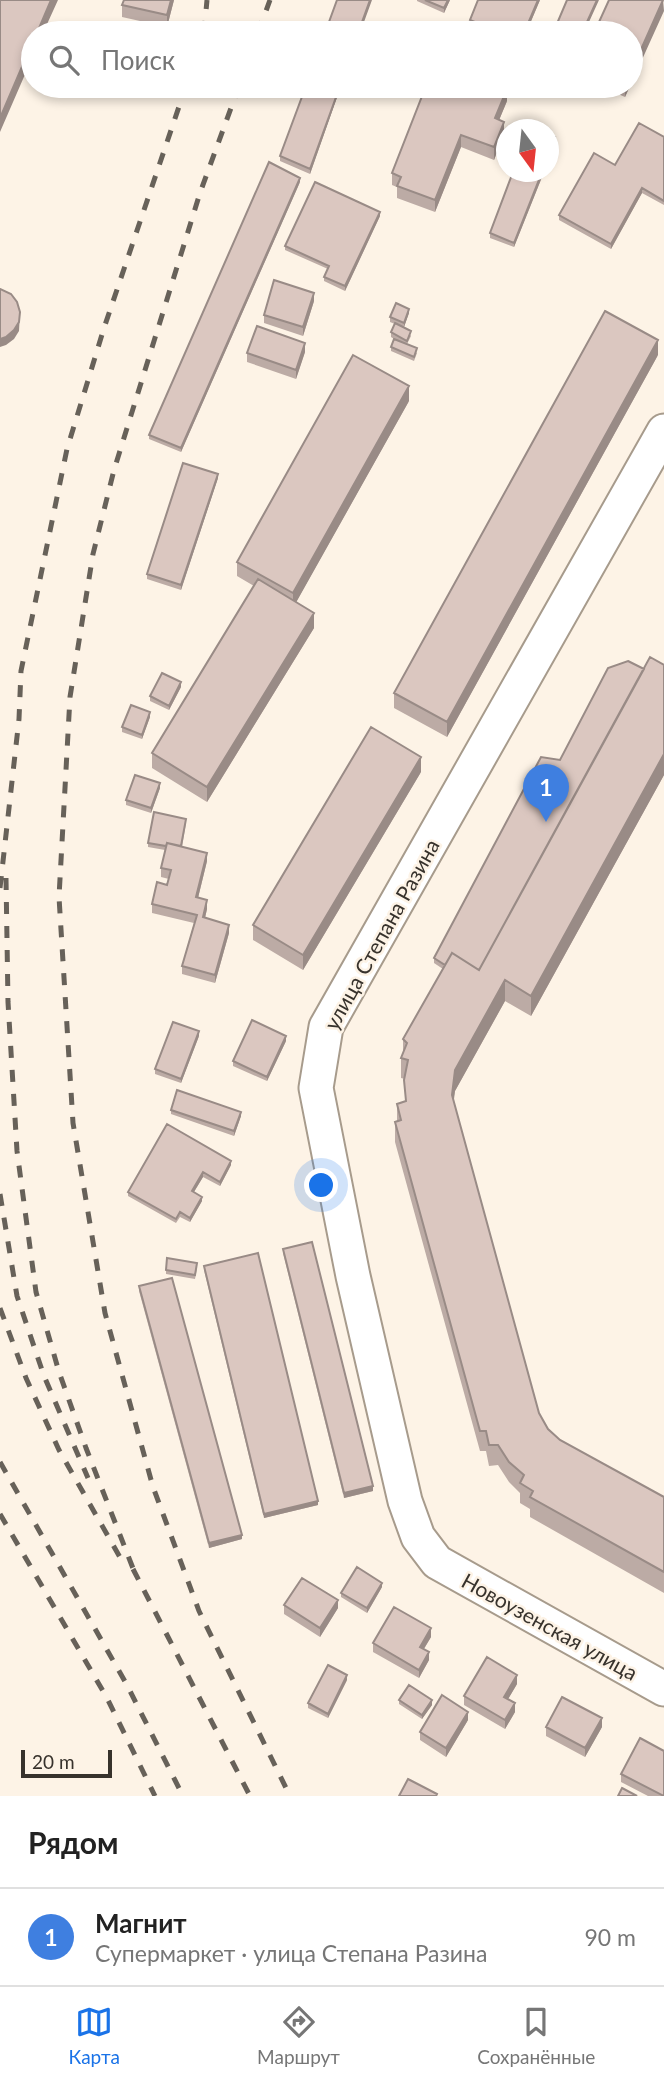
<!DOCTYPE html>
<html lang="ru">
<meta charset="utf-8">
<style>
:root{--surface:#fff;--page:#f2f2f2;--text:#222;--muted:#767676;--line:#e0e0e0;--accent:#1a73e8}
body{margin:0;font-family:Lato,sans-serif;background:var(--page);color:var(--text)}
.compass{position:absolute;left:496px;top:119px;width:63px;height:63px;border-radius:50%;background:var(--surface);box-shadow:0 4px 10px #0003;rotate:165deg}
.scale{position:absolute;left:21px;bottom:18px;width:91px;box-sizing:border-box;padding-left:7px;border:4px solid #37322c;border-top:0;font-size:19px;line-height:24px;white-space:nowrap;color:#37322c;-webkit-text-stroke:5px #fdf3e6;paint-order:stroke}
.you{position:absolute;left:322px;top:1186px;width:24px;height:24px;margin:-18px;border:5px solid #fff;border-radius:50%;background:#1a73e8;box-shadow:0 0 0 10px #1a73e833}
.badge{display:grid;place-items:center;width:46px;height:46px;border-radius:50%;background:var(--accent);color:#fff;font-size:23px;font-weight:700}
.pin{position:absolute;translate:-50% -58px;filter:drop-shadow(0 2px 4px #0008)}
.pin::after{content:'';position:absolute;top:37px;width:24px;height:21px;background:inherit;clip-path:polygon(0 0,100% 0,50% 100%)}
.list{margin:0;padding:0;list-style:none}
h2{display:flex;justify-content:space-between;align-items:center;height:91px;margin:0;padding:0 28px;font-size:30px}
h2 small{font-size:23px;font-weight:400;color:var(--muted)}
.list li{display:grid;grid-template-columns:46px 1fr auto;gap:21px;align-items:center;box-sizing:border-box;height:98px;padding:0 28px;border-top:2px solid var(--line)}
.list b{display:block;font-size:26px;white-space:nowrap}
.list p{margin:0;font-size:23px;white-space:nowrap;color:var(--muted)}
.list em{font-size:23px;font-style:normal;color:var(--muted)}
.icon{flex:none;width:38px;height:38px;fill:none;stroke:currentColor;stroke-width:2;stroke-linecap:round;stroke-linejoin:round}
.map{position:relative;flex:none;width:664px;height:1796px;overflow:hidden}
.search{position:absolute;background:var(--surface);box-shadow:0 4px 10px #0003;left:21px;right:21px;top:21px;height:77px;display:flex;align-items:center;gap:18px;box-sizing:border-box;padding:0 24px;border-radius:38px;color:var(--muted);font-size:26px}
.sheet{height:189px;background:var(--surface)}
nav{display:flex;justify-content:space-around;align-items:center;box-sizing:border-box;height:98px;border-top:2px solid var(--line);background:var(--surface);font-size:19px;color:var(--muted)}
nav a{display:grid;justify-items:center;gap:4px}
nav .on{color:var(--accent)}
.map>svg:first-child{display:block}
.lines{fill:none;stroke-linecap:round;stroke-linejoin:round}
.minor-casing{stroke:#a79b8c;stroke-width:37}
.minor{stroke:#fff;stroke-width:33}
.rail{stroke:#676159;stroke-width:5;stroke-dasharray:12 12;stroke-linecap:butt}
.wall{fill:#bcaba5}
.shaded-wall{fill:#998b86}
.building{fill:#dbc7c0;stroke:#998b86;stroke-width:2}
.labels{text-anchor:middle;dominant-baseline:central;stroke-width:5;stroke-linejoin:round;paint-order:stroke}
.street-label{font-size:21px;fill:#37322c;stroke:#fdf3e6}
</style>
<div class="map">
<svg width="664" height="1796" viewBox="0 0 664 1796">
<rect width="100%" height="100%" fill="#fdf3e6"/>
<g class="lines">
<g class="minor-casing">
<path id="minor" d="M664,431L326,1027L316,1088L353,1276L405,1501L418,1537L437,1562L664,1689"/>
</g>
<use href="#minor" class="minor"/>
<path class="rail" d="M204,33L207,0
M258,33L270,0
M239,86L200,193L114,470L93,554L70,697L59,897L73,1123L105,1313L153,1487L199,1611L290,1796
M6,878L8,1002L17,1151L36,1292L59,1372L86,1448L136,1576
M0,888L19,719L21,671L67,449L104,328L186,86
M0,1194L17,1296L44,1376L88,1478
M0,1308L26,1378L59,1450L125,1566
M0,1462L127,1685L183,1796
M0,1514L107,1698L155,1796
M133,1569L250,1796"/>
</g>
<path class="wall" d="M174,0L167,27L122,17V5Z
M417,0H450L444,13L417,1Z
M478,0H540L526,33H491L470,24V20Z
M341,86L310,174L280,161V156Z
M532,86H561L556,96Z
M600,86H630L625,97Z
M507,101L499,120L504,134L494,160L461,147L435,212L397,198V187L392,185V173Z
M664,137V205L642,193L611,249L559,220V215L615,165Z
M513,172H544L514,247L490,238V233Z
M300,182L181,452L149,439V435Z
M380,216L345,291L324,281V277L328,269L285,250V246Z
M314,301L303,336L264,323V315Z
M409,313L404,327L411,336L407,344L417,353L414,361L391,351V347L394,339L391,337V332L395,324L390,322V317Z
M305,352L296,379L247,362V353Z
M658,355L447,737L394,708V693Z
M409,401L296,602L314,628L207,802L152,768V753L254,586L237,576V562Z
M218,478L181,590L147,579V574Z
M664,665V775L531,1016L505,1001L455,1091L453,1101L539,1413L548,1429L560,1440L664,1497V1593L530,1517V1509L520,1503V1493L509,1482L498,1465L489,1466L486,1451H480L395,1142V1122L397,1121V1104L405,1101V1079L401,1078V1058L403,1053V1039L443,969L434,963V958L560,760L644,669Z
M181,687L169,710L150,701V696Z
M150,717L142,739L122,732V727Z
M421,772L303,970L253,940V925Z
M160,788L151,813L126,805V800Z
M186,823L182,847L207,861L198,898L207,909L205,918L229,933L215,983L182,974V966L194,923L152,913V904L167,885L169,879L161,877V868L165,850L148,847V843Z
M199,1036L181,1083L155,1074V1069Z
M286,1041L267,1081L233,1066V1061Z
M171,1110L241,1116L234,1136L171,1114Z
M231,1165L220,1186L203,1177L194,1192L202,1201L190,1222L180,1217L176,1223L128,1196V1192Z
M283,1249L373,1491L344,1498L283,1253Z
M204,1266L318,1505L264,1518L204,1270Z
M197,1268L195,1279L166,1274V1270Z
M139,1286L242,1539L209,1548L139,1291Z
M382,1587L367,1613L341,1597V1593Z
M284,1605L338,1608L320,1637L284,1614Z
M431,1637L424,1649L429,1660L419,1678L373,1652V1643Z
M347,1680L328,1718L308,1708V1703Z
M517,1684L508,1699L515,1712L505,1729L464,1705V1696Z
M399,1700L432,1705L422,1719L399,1704Z
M468,1720L446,1757L420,1740V1732Z
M546,1727H602L585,1757L546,1736Z
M621,1774L664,1796H648L621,1782Z"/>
<path class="shaded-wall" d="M51,0H58L43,33H37Z
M171,0H174L167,27V15Z
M370,0H372L360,33H358Z
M448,0H450L444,13V8Z
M538,0H540L526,33H524Z
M597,0H599L584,33H582Z
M663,0L664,11L631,84V72Z
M33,41V56L0,132V118Z
M340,86H341L310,174V169Z
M625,86H630L625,97Z
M507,89V101L495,130V118Z
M504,122V134L494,160V147Z
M461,135V147L435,212V200Z
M555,137V141L549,159V154Z
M542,172H544L514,247V243Z
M300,178V182L181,452V448Z
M642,188V193L611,249V244Z
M380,212V216L345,291V286Z
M314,293V301L303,336V327Z
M409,309V313L404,327V323Z
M20,312L19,331L14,339L6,345L0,347V339Z
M658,340V355L447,737V722Z
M305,343V352L296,379V370Z
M409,386V401L293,608V593Z
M218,474V478L181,590V585Z
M314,613V628L207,802V787Z
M181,682V687L169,710V706Z
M150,712V717L142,739V735Z
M664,754V775L531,1016V996Z
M421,757V772L303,970V955Z
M160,783V788L151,813V808Z
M207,853V861L196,906V897Z
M207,900V909L203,926V917Z
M229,925V933L215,983V975Z
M505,980V1001L455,1091L452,1115V1095L455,1070Z
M199,1031V1036L181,1083V1079Z
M286,1036V1041L267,1081V1077Z
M241,1112V1116L234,1136V1131Z
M231,1161V1165L220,1186V1182Z
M203,1172V1177L192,1195V1191Z
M202,1197V1201L190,1222V1218Z
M373,1486V1491L344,1498V1493Z
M318,1501V1505L264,1518V1514Z
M242,1535V1539L209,1548V1543Z
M382,1583V1587L367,1613V1608Z
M338,1600V1608L320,1637V1628Z
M431,1628V1637L420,1655V1647Z
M429,1652V1660L419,1678V1670Z
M347,1675V1680L328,1718V1714Z
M517,1675V1684L504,1706V1697Z
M432,1700V1705L422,1719V1715Z
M515,1703V1712L505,1729V1720Z
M468,1712V1720L446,1757V1748Z
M602,1718V1727L585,1757V1748Z"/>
<path class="building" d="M0,0H51L37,33H33V41L0,118Z
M124,0H171L167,15L122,5Z
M337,0H370L358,33H325Z
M425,0H448L444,8Z
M478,0H538L524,33H501L470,20Z
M567,0H597L582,33H553Z
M609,0H663L631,72V33H594Z
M306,86H340L310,169L280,156Z
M426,86H499L507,89L495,118L504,122L494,147L461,135L435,200L397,186L401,177L392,173Z
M542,86H559L556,92Z
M639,123L664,137V201L642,188L611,244L559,215L594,153L615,165Z
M549,134L555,137L549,154Z
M269,162L300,178L181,448L149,435Z
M513,172H542L514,243L490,233Z
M315,182L380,212L345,286L324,277L329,266L285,246Z
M274,280L314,293L303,327L264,315Z
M0,289L11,294L17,302L20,312L19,322L14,330L6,337L0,339Z
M396,303L409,309L404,323L390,317Z
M605,311L658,340L447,722L394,693Z
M395,323L411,331L407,341L391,332Z
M257,326L305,343L296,370L247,353Z
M394,339L417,348L414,357L391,347Z
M353,355L409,386L293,593L237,562Z
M183,463L218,474L181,585L147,574Z
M258,579L314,613L207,787L152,753Z
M650,657L664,665V754L531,996L505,980L455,1070L452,1095L539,1413L548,1429L560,1440L664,1497V1572L530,1497L533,1491L520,1483L524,1475L509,1462L498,1445H489L486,1431H480L395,1122L401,1120L397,1104L406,1101L404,1080L408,1060L401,1058L407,1043L403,1039L452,953L479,970Z
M628,661L644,669L479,970L452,953L445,965L434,958L541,757L560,760L608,668Z
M162,673L181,682L169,706L150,696Z
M131,705L150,712L142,735L122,727Z
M371,727L421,757L303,955L253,925Z
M135,775L160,783L151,808L126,800Z
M154,812L186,819L181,846L167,843L166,846L148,843Z
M167,843L207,853L196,897L207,900L203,917L229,925L215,975L182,966L197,915L152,904L157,882L167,885L171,870L161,868Z
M252,1020L286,1036L267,1077L233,1061Z
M173,1022L199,1031L181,1079L155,1069Z
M177,1090L241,1112L234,1131L171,1110Z
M167,1124L231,1161L220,1182L203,1172L192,1191L202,1197L190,1218L180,1212L176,1219L128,1192Z
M312,1242L373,1486L344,1493L283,1249Z
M258,1253L318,1501L264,1514L204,1266Z
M167,1258L197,1263L195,1275L166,1270Z
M172,1278L242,1535L209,1543L139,1286Z
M357,1567L382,1583L367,1608L341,1593Z
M302,1578L338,1600L320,1628L284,1605Z
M394,1607L431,1628L420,1647L429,1652L419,1670L373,1643Z
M487,1657L517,1675L504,1697L515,1703L505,1720L464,1696Z
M328,1665L347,1675L328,1714L308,1703Z
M409,1685L432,1700L422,1715L399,1700Z
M442,1695L468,1712L446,1748L420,1732Z
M562,1697L602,1718L585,1748L546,1727Z
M640,1738L664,1751V1796L621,1774Z
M408,1779L437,1794L436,1796H399Z
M622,1788L637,1796H618Z"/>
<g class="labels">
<g class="street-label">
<text transform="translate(381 934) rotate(-61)">улица Степана Разина</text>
<text transform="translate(550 1626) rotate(29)">Новоузенская улица</text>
</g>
</g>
</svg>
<svg class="compass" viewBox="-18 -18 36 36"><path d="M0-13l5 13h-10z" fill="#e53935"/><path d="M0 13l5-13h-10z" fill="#767676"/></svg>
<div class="scale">20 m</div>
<div class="you"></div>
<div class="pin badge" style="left:546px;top:822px;background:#3f7fe0">1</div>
<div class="search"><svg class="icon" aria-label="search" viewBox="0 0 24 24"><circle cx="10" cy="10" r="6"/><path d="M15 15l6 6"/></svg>Поиск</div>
</div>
<section class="sheet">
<h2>Рядом<small></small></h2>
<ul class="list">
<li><span class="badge" style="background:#3f7fe0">1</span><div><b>Магнит</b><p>Супермаркет · улица Степана Разина</p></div><em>90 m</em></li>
</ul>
</section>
<nav>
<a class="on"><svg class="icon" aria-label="map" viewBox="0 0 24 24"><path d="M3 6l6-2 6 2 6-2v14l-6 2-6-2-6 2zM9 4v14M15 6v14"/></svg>Карта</a>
<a><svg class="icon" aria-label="directions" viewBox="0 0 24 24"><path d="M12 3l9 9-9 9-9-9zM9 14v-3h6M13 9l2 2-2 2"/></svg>Маршрут</a>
<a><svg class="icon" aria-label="saved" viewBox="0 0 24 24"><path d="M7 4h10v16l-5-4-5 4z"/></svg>Сохранённые</a>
</nav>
